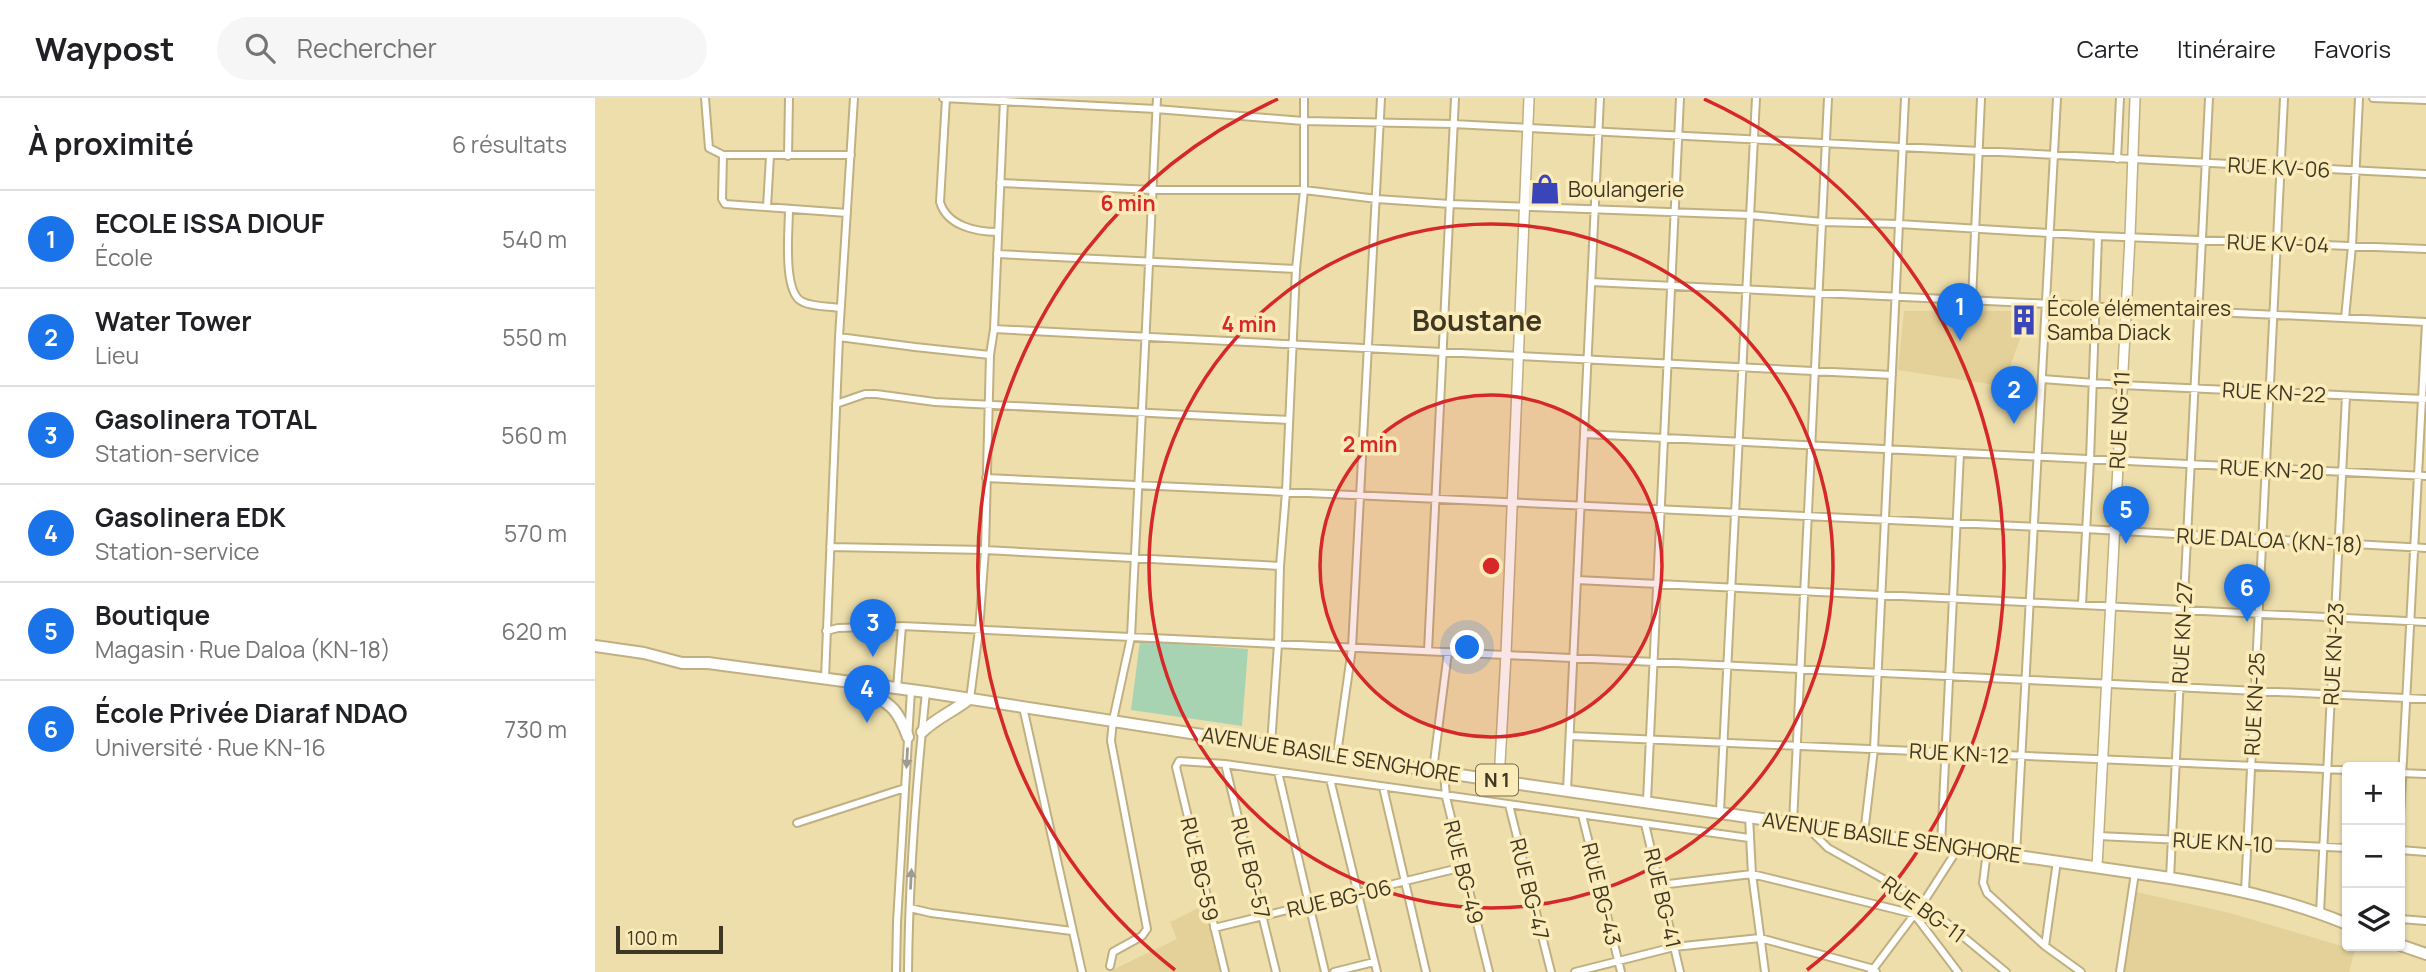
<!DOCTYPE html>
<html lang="fr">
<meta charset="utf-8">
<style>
:root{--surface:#fff;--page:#f6f6f6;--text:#202124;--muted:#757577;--line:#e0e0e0;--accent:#1a73e8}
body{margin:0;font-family:Manrope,sans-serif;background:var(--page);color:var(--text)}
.controls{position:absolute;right:21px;bottom:21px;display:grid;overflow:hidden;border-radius:7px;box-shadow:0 2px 5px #0004}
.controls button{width:63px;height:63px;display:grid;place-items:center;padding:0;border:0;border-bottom:2px solid var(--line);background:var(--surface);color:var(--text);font:35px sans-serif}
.scale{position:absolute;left:21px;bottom:18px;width:107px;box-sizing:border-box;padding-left:7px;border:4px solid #3d3723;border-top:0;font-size:19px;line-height:24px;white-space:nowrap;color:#3d3723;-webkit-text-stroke:5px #fbebb9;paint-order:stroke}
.you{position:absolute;left:873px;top:550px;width:24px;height:24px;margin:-18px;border:5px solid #fff;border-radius:50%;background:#1a73e8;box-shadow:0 0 0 10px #1a73e833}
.badge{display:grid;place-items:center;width:46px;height:46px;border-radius:50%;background:var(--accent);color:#fff;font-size:23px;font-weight:700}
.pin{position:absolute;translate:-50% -58px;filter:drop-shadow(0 2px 4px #0008)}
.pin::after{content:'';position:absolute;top:37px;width:24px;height:21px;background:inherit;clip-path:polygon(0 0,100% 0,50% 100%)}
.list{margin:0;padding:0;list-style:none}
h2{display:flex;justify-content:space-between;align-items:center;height:91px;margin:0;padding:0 28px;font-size:30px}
h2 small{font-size:23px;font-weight:400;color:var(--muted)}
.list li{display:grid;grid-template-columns:46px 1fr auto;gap:21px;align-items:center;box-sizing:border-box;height:98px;padding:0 28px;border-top:2px solid var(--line)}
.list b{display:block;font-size:26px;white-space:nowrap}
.list p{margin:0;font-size:23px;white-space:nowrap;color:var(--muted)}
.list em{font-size:23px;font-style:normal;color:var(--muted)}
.icon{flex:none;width:38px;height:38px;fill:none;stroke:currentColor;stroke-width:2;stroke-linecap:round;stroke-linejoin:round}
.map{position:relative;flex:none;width:1831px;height:874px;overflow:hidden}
header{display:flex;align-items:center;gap:42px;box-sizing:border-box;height:98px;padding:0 35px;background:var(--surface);border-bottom:2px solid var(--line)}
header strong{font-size:33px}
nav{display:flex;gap:38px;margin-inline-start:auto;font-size:24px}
.search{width:490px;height:63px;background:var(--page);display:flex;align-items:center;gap:18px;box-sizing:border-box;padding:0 24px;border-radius:38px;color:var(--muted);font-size:26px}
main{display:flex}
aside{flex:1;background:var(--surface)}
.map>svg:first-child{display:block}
.built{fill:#e4d199}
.green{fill:#a8d3b3}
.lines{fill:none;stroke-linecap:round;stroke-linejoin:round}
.street-casing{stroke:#c0b081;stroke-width:10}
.secondary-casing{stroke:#c0b081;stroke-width:12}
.highway-casing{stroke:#c0b081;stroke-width:14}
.street{stroke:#fff;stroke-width:6}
.secondary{stroke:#fff;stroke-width:9}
.highway{stroke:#fff;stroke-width:10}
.oneway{fill:#9e9b91}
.ring{fill:none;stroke:#d62828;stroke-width:3.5}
.labels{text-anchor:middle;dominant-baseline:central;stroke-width:7;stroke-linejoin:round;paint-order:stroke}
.shield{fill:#fbebb9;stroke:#766d50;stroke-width:2}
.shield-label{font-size:19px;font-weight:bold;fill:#3d3723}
.street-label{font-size:21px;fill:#3d3723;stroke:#fbebb9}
.poi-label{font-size:21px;fill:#3d3723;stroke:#fbebb9;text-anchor:start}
.district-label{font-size:28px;font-weight:bold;fill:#3d3723;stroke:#fbebb9}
.centre{fill:#d62828;stroke:#fbebb9;stroke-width:3.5}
.ring-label{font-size:21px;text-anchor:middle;font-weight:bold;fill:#d62828;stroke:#fbebb9;stroke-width:7;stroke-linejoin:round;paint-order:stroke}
</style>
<header>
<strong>Waypost</strong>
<div class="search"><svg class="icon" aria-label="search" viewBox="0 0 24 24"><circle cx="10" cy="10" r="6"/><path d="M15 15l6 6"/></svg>Rechercher</div>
<nav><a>Carte</a><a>Itinéraire</a><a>Favoris</a></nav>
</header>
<main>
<aside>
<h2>À proximité<small>6 résultats</small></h2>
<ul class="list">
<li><span class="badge">1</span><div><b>ECOLE ISSA DIOUF</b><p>École</p></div><em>540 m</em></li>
<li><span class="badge">2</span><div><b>Water Tower</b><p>Lieu</p></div><em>550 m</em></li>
<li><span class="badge">3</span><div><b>Gasolinera TOTAL</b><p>Station-service</p></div><em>560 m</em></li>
<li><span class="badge">4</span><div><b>Gasolinera EDK</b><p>Station-service</p></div><em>570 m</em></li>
<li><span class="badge">5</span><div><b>Boutique</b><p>Magasin · Rue Daloa (KN-18)</p></div><em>620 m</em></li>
<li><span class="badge">6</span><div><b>École Privée Diaraf NDAO</b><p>Université · Rue KN-16</p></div><em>730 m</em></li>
</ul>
</aside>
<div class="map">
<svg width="1831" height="874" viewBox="0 0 1831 874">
<rect width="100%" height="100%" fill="#eddeac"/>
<path class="built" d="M1309,213H1435L1408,288L1303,272Z
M1537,793L1635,815L1760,852L1754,874H1525Z
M609,807L625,874H513L582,841L575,824Z"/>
<path class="green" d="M545,543L653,551L647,628L536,612Z"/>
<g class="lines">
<g class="street-casing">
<path id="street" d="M110,0L114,50L128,57L127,101L130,106L252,115
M348,0L561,11L708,23L858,26L1831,76
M351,0L345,104C352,128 381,134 403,134
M1778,0L1831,2
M128,57H256
M193,58L194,0
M1522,61L1525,0
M405,85L558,92H709L782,101L855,106L1155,117L1228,124L1304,126L1503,138L1831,151
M172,109L175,58
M194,111C194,131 187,196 208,204C218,209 234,208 246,210
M402,156L701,171
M996,184L1831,224
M1377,202L1386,0
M1750,220L1757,148L1764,0
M399,231L1297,277
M244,239L320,249L395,257
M1447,281L1526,287L1829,301
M241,306L270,296H281L340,304L694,322
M989,336L1831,378
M391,380L1490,431L1831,450
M235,449L390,452L685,468
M982,482L1831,524
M1487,506L1495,362L1503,138
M231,533L243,530L307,528L1831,601
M833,553L860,0
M230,580L244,239L259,0
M302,590L307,528
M375,601L384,532L390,452L395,257L399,231L409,2
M428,609L487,874
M976,638L1752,672
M676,647L683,546L685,468L691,394L701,171L709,92V0
M742,656L757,550L786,0
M630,666L681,874
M838,672L853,554
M683,674L730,874
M849,674L851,699L894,874
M1805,675L1831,676
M735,681L782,874
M788,689L831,874
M972,692L1005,0
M1052,703L1085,0
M914,707L956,874
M1125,713L1161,0
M987,717L1026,874
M1154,719L1157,776L1170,874
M1805,719L1831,225
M202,725L310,690
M1198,725L1233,0
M1050,726L1085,874
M1212,729L1233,750L1319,798L1411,874
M1269,736L1279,651L1310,0
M1504,738L1752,750
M1346,747L1365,355
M1805,752L1831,754
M1392,753L1388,785L1392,795L1450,848L1486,874
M1421,757L1462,0
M1575,780L1614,0
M1065,787L1157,776L1319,816L1363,874
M1650,793L1689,0
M315,810L336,815L477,833
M1725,815L1751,298
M1805,821L1831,823
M619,830L868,769
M1450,848L1462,763
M515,868L518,854L547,838L552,831L516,643L518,622L536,539L562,0
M301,874L302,824L316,592
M313,874C314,780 321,687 331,594
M630,874L581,669L584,663L630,666L1154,740
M739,874L779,864
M980,874L1079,849L1165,840L1279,871L1281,874
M1276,874L1328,805L1364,749
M1525,874L1540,775"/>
</g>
<g class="secondary-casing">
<path id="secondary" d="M904,683L911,556L934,0
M1502,769L1535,139L1540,0"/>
</g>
<g class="highway-casing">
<path id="highway" d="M0,548L49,555L87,565H113L331,594L904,683L1575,780C1637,790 1694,802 1752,826
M262,586C291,606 300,603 313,639
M327,634C341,620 359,613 374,601
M1805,847L1831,856"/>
</g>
<use href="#street" class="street"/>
<use href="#secondary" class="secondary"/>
<use href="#highway" class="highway"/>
</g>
<defs><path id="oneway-solid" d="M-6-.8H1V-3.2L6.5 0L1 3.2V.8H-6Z" transform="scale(1.75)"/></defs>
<g class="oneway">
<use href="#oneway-solid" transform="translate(312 660) rotate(93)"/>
<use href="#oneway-solid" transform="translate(316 781) rotate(-87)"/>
</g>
<circle cx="896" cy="468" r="171" fill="#d62828" fill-opacity=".12"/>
<g class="ring">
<circle cx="896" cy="468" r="171"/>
<circle cx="896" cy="468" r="342"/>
<path d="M580 872A513 513 0 0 1 683 1M1109 1A513 513 0 0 1 1212 872"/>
</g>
<defs>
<g id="shop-bare" transform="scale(2.415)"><path d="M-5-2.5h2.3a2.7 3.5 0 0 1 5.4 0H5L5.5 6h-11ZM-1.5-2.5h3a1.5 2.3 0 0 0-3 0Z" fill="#3945b8" stroke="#fbebb9" stroke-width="2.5" paint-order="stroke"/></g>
<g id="building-bare" transform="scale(2.415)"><path d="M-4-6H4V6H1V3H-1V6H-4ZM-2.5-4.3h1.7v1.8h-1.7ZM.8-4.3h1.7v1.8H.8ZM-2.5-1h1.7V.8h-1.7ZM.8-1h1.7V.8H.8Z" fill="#3945b8" stroke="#fbebb9" stroke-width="2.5" paint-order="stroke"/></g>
</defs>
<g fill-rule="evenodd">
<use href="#shop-bare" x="950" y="91"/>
<use href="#building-bare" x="1429" y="222"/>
</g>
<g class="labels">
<rect class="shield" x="881" y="666.5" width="42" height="31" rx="5"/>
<g class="shield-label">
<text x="902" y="682">N 1</text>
</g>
<g class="street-label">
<text transform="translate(1684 69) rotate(3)">RUE KV-06</text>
<text transform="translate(1683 145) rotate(2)">RUE KV-04</text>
<text transform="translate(1679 294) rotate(3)">RUE KN-22</text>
<text transform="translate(1524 322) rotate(-87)">RUE NG-11</text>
<text transform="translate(1677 371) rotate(3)">RUE KN-20</text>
<text transform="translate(1675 442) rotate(3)">RUE DALOA (KN-18)</text>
<text transform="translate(1587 535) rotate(-87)">RUE KN-27</text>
<text transform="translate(1738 556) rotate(-87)">RUE KN-23</text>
<text transform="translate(1659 606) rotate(-87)">RUE KN-25</text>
<text transform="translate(1364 655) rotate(3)">RUE KN-12</text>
<text transform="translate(736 656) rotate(9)">AVENUE BASILE SENGHORE</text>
<text transform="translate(1297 739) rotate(8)">AVENUE BASILE SENGHORE</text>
<text transform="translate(1628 744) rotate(3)">RUE KN-10</text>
<text transform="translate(656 770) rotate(76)">RUE BG-57</text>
<text transform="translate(605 771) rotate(77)">RUE BG-59</text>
<text transform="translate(869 774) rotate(76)">RUE BG-49</text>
<text transform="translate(935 791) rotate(76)">RUE BG-47</text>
<text transform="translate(1007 796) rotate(76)">RUE BG-43</text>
<text transform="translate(744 800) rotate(-13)">RUE BG-06</text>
<text transform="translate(1068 800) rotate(77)">RUE BG-41</text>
<text transform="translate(1329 811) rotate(36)">RUE BG-11</text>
</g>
<g class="poi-label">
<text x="973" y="91">Boulangerie</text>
<text x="1452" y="210">École élémentaires<tspan x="1452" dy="24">Samba Diack</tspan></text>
</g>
<g class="district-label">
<text x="882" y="222">Boustane</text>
</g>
</g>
<circle cx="896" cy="468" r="10" class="centre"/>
<g class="ring-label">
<text x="533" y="113">6 min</text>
<text x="654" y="234">4 min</text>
<text x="775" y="354">2 min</text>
</g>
</svg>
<div class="controls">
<button>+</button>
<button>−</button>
<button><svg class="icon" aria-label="layers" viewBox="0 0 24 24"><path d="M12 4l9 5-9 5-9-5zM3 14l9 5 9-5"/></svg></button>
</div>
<div class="scale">100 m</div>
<div class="you"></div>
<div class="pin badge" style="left:1365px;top:243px">1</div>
<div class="pin badge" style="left:1419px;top:326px">2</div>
<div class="pin badge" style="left:278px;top:559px">3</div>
<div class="pin badge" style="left:272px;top:625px">4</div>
<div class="pin badge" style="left:1531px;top:446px">5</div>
<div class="pin badge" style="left:1652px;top:524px">6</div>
</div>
</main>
